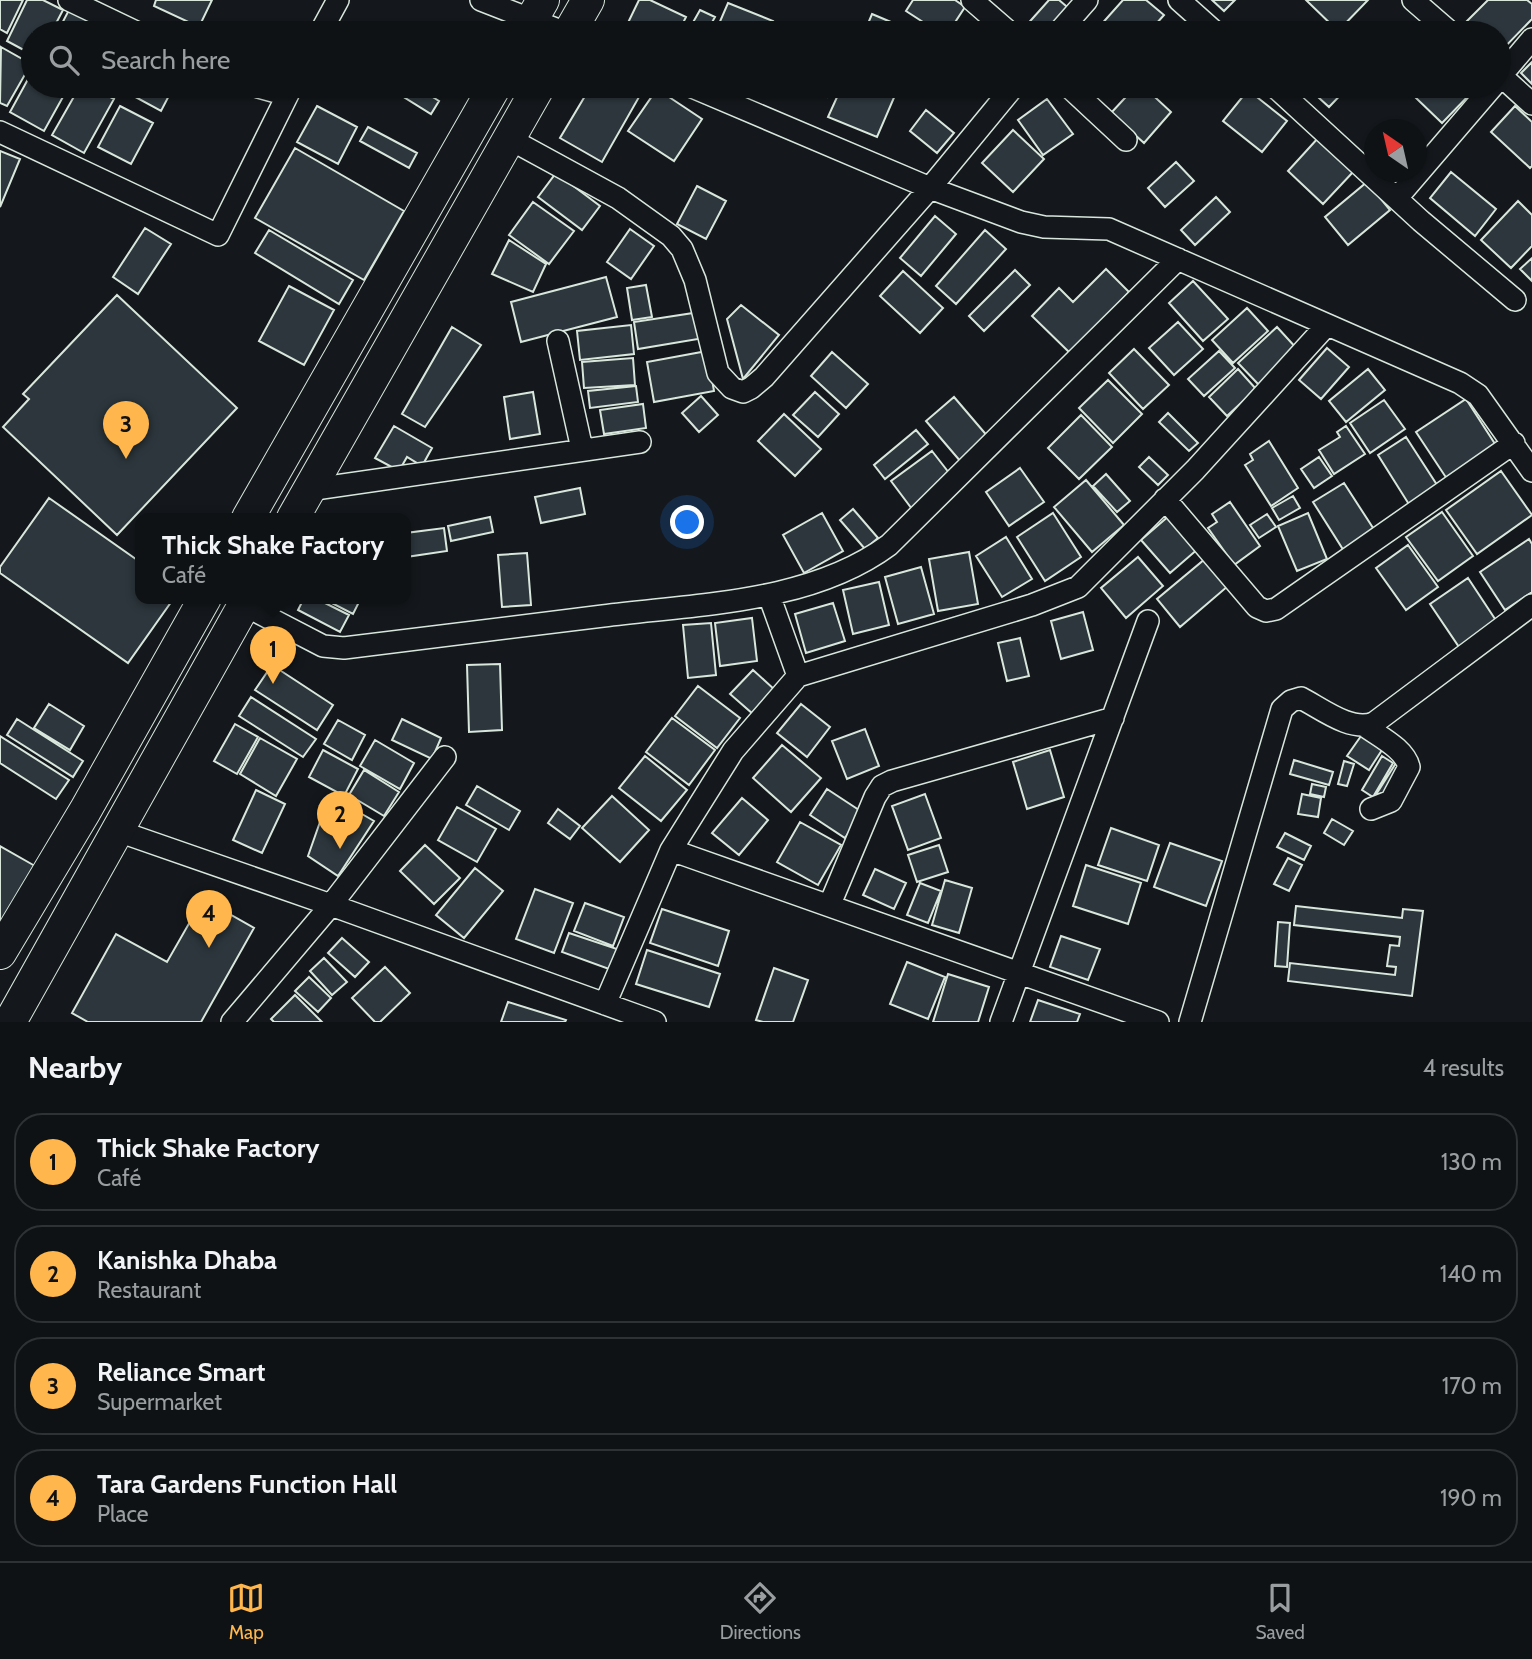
<!DOCTYPE html>
<meta charset="utf-8">
<style>
:root{--surface:#0f1215;--page:#1d2022;--text:#f1f3f6;--muted:#9b9ea0;--line:#2f3234;--accent:#ffb74d}
body{margin:0;font-family:Cabin,sans-serif;background:var(--page);color:var(--text)}
.compass{position:absolute;left:1364px;top:119px;width:63px;height:63px;border-radius:50%;background:var(--surface);box-shadow:0 2px 5px #0004;rotate:326deg}
.you{position:absolute;left:688px;top:523px;width:24px;height:24px;margin:-18px;border:5px solid #fff;border-radius:50%;background:#1a73e8;box-shadow:0 0 0 10px #1a73e833}
.badge{display:grid;place-items:center;width:46px;height:46px;border-radius:50%;background:var(--accent);color:#111;font-size:23px;font-weight:700}
.pin{position:absolute;translate:-50% -58px;filter:drop-shadow(0 2px 4px #0008)}
.pin::after{content:'';position:absolute;top:37px;width:24px;height:21px;background:inherit;clip-path:polygon(0 0,100% 0,50% 100%)}
.popup{position:absolute;left:135px;top:513px;width:276px;height:91px;box-sizing:border-box;display:grid;place-content:center;border-radius:14px;background:var(--surface);filter:drop-shadow(0 2px 5px #0005);font-size:23px;white-space:nowrap;color:var(--muted)}
.popup b{font-size:26px;color:var(--text)}
.popup::after{content:'';position:absolute;left:50%;top:100%;margin-left:-14px;border:14px solid transparent;border-top-color:var(--surface)}
.list{margin:0;padding:0;list-style:none}
h2{display:flex;justify-content:space-between;align-items:center;height:91px;margin:0;padding:0 28px;font-size:30px}
h2 small{font-size:23px;font-weight:400;color:var(--muted)}
.list li{display:grid;grid-template-columns:46px 1fr auto;gap:21px;align-items:center;box-sizing:border-box;height:98px;margin:0 14px 14px;padding:0 14px;border:2px solid var(--line);border-radius:28px}
.list b{display:block;font-size:26px;white-space:nowrap}
.list p{margin:0;font-size:23px;white-space:nowrap;color:var(--muted)}
.list em{font-size:23px;font-style:normal;color:var(--muted)}
.icon{flex:none;width:38px;height:38px;fill:none;stroke:currentColor;stroke-width:2;stroke-linecap:round;stroke-linejoin:round}
.map{position:relative;flex:none;width:1532px;height:1022px;overflow:hidden}
.search{position:absolute;background:var(--surface);box-shadow:0 2px 5px #0004;left:21px;right:21px;top:21px;height:77px;display:flex;align-items:center;gap:18px;box-sizing:border-box;padding:0 24px;border-radius:38px;color:var(--muted);font-size:26px}
.sheet{height:539px;background:var(--surface)}
nav{display:flex;justify-content:space-around;align-items:center;box-sizing:border-box;height:98px;border-top:2px solid var(--line);background:var(--surface);font-size:19px;color:var(--muted)}
nav a{display:grid;justify-items:center;gap:4px}
nav .on{color:var(--accent)}
.map>svg:first-child{display:block}
.building{fill:#2c363c;stroke:#d8e6dc;stroke-width:2}
.lines{fill:none;stroke-linecap:round;stroke-linejoin:round}
.street-casing{stroke:#d8e6dc;stroke-width:24}
.primary-casing{stroke:#d8e6dc;stroke-width:34}
.street{stroke:#14181c;stroke-width:21}
.primary{stroke:#14181c;stroke-width:32}
</style>
<div class="map">
<svg width="1532" height="1022" viewBox="0 0 1532 1022">
<rect width="100%" height="100%" fill="#14181c"/>
<path class="building" d="M0,0H23L7,33L0,29Z
M27,0H43L63,10L51,33H33V55L7,41Z
M156,0H212L199,27L154,6Z
M639,0H650L686,17L678,33H629L624,31Z
M913,0H955L965,7L948,33H940L906,11Z
M1049,0H1059L1072,11L1052,33H1030L1024,28Z
M1123,0H1146L1164,15L1148,33H1106L1099,27Z
M1212,0H1235L1224,11Z
M1306,0H1368L1338,31Z
M1488,0H1527L1532,4V19L1500,52L1499,33H1480L1467,21Z
M728,3L773,21L769,33H715Z
M70,8L105,26L101,33H57Z
M700,10L715,17L706,33H687Z
M872,14L917,33H864Z
M1,47L31,64L7,106L0,103Z
M1532,62V84L1521,73Z
M33,70V86H69L44,131L10,112Z
M80,86H90L114,99L84,153L52,135Z
M131,86H174L161,111L128,93Z
M386,86H415L439,101L431,114Z
M591,86H635L643,90L602,162L560,138Z
M803,86H832L827,97Z
M842,86H899L877,137L828,117Z
M1136,86H1143L1171,112L1144,143L1111,113Z
M1306,86H1349L1329,107Z
M1426,86H1478L1442,123L1415,97Z
M657,89L702,119L674,161L628,131Z
M1248,90L1287,121L1262,152L1223,121Z
M1047,99L1073,134L1043,155L1018,120Z
M120,106L153,123L131,164L98,147Z
M317,106L357,127L338,164L297,142Z
M1515,106L1532,122V166L1530,168L1491,132Z
M926,110L954,133L937,153L910,131Z
M368,127L417,153L409,168L360,141Z
M1013,130L1044,159L1013,192L982,163Z
M1319,137L1354,171L1323,204L1288,171Z
M295,148L404,211L364,280L255,218Z
M0,151L20,159L0,207Z
M1176,162L1194,181L1165,207L1148,188Z
M1451,172L1496,209L1475,236L1430,198Z
M556,173L600,206L582,230L538,197Z
M1367,182L1390,210L1348,245L1325,217Z
M697,186L726,201L706,239L677,224Z
M1216,197L1230,212L1195,245L1181,230Z
M1518,201L1532,215V246L1511,268L1481,240Z
M533,202L574,231L549,264L509,235Z
M935,216L956,234L921,276L900,258Z
M145,228L171,244L138,294L113,277Z
M630,229L654,246L631,279L607,262Z
M269,230L353,280L339,304L255,253Z
M985,230L1006,249L956,304L936,286Z
M509,240L546,264L533,292L492,274Z
M1532,258V281L1520,269Z
M1106,269L1129,292L1071,354L1032,316L1059,288L1073,302Z
M1015,270L1030,285L984,331L969,316Z
M903,271L943,308L920,333L880,296Z
M606,277L617,317L521,342L511,302Z
M1193,281L1228,319L1203,341L1169,303Z
M646,285L652,317L632,320L627,288Z
M289,286L334,310L304,365L259,341Z
M117,295L237,408L117,535L3,427L29,399L23,394Z
M741,305L779,335L743,379L727,319Z
M1247,308L1268,331L1233,363L1212,340Z
M700,312L704,338L638,349L634,322Z
M1178,322L1203,349L1174,375L1149,348Z
M631,325L634,354L580,360L577,331Z
M452,327L481,345L425,427L402,414Z
M1277,327L1298,350L1259,385L1238,363Z
M1327,348L1349,367L1321,399L1299,380Z
M1134,349L1169,385L1143,409L1109,373Z
M707,351L714,391L654,402L647,362Z
M1219,351L1235,368L1204,396L1188,379Z
M832,352L868,384L846,408L811,376Z
M633,358L635,385L584,388L582,362Z
M1238,369L1256,389L1227,416L1209,397Z
M1368,369L1385,390L1346,422L1329,401Z
M1108,380L1142,414L1113,443L1079,408Z
M636,386L638,402L590,408L588,391Z
M533,392L540,434L510,439L504,397Z
M815,392L839,414L818,437L793,415Z
M701,396L718,415L699,432L682,413Z
M954,397L989,438L961,462L926,421Z
M1466,399L1497,447L1447,479L1416,432Z
M1384,400L1405,429L1370,453L1350,423Z
M643,404L646,428L604,434L600,410Z
M1168,413L1198,443L1189,451L1159,422Z
M784,414L821,449L795,476L758,441Z
M1081,415L1112,447L1079,479L1048,448Z
M394,426L432,448L422,466L407,457L399,471L375,458Z
M1346,426L1365,454L1334,474L1319,450L1340,437L1337,432Z
M916,430L928,444L885,479L874,465Z
M1406,437L1439,488L1410,506L1378,455Z
M1269,441L1298,488L1271,506L1245,465L1253,460L1250,454Z
M932,451L953,478L912,509L891,481Z
M1149,457L1168,475L1158,485L1139,467Z
M1319,457L1332,476L1314,488L1301,469Z
M1020,468L1044,502L1009,526L986,492Z
M1501,471L1532,515L1477,554L1446,510Z
M1106,474L1130,501L1117,512L1093,486Z
M1086,480L1124,525L1092,552L1054,507Z
M1344,483L1375,531L1344,551L1313,502Z
M580,488L585,514L541,523L535,497Z
M1293,496L1300,508L1279,520L1272,508Z
M49,498L140,562V598H174L128,663L0,573V567Z
M1230,502L1260,546L1234,565L1208,528L1217,522L1212,514Z
M853,509L878,538L865,549L840,520Z
M1442,512L1473,556L1438,581L1406,537Z
M822,513L843,551L804,573L783,535Z
M1053,513L1081,557L1045,581L1017,537Z
M1308,513L1327,559L1297,571L1278,526Z
M1267,514L1276,527L1259,538L1250,525Z
M1170,515L1199,548L1170,573L1141,540Z
M490,517L493,532L451,541L448,526Z
M444,528L447,551L406,557V533Z
M1006,537L1032,579L1002,597L976,556Z
M1529,539L1532,544V592L1505,610L1480,572Z
M1408,545L1438,587L1406,610L1376,568Z
M969,552L978,604L938,611L929,559Z
M527,553L531,605L502,607L498,555Z
M1138,557L1163,586L1126,618L1101,588Z
M1205,559L1228,586L1180,627L1157,599Z
M921,567L934,614L898,624L885,577Z
M1468,578L1497,622L1459,647L1430,604Z
M879,582L889,625L853,634L843,590Z
M304,598H315L349,615L340,632L298,610Z
M322,598H361L353,614Z
M833,603L845,641L806,653L795,614Z
M1083,612L1093,650L1061,659L1051,621Z
M752,618L757,661L720,666L715,623Z
M711,623L716,675L688,678L683,625Z
M1020,638L1029,676L1007,681L998,643Z
M500,664L502,730L469,732L467,665Z
M272,665L333,705L317,730L255,690Z
M753,670L775,690L753,714L730,694Z
M698,686L740,718L717,748L675,716Z
M251,697L316,739L303,757L239,716Z
M49,704L84,726L70,750L34,728Z
M801,704L830,727L807,757L777,733Z
M672,718L715,750L689,785L646,752Z
M17,719L83,761L73,777L7,735Z
M402,719L441,738L432,759L392,740Z
M338,720L365,735L352,760L324,744Z
M235,724L258,737L237,774L214,761Z
M865,729L879,766L847,779L832,741Z
M0,736L69,780L56,799L0,763Z
M1361,736L1382,750L1369,770L1347,756Z
M260,738L297,759L276,796L240,774Z
M375,740L414,763L400,789L360,766Z
M782,745L821,778L791,812L753,778Z
M323,750L358,769L344,796L309,777Z
M1050,750L1064,797L1027,809L1013,762Z
M645,756L687,790L661,821L619,788Z
M1382,756L1393,763L1373,797L1362,790Z
M1294,760L1333,772L1329,785L1290,774Z
M1344,761L1354,764L1347,786L1338,784Z
M1396,763L1406,769L1387,800L1377,793Z
M364,770L399,792L384,816L349,795Z
M1312,784L1326,787L1324,797L1310,794Z
M477,786L520,811L509,830L466,805Z
M827,789L862,812L845,838L810,815Z
M256,790L285,804L262,853L233,840Z
M925,794L941,838L908,850L892,806Z
M1302,794L1321,798L1318,817L1298,814Z
M612,796L649,830L620,862L582,828Z
M742,798L768,820L739,855L712,833Z
M348,806L374,821L338,876L308,856L320,822L334,831Z
M457,807L496,829L477,862L438,840Z
M558,809L580,826L570,839L548,823Z
M1332,819L1353,831L1344,845L1324,833Z
M800,822L841,845L818,885L777,862Z
M1111,828L1159,845L1147,881L1098,865Z
M1285,833L1311,846L1304,860L1277,847Z
M1170,843L1222,861L1206,906L1154,887Z
M425,845L460,878L434,904L400,871Z
M939,845L948,872L917,882L908,855Z
M0,846L35,866L0,926Z
M1288,858L1302,865L1289,891L1274,884Z
M1086,865L1141,883L1128,924L1073,906Z
M475,868L503,891L464,938L436,915Z
M875,869L906,883L894,909L863,895Z
M945,880L972,888L959,933L932,925Z
M920,883L941,891L928,923L907,915Z
M535,889L573,903L554,953L516,939Z
M203,899L254,928L201,1022H88L72,1013L116,934L167,962Z
M585,903L624,917L613,946L574,931Z
M1296,906L1402,918L1403,909L1423,911L1412,996L1288,981L1290,963L1395,975L1396,967L1387,966L1390,945L1399,946L1400,937L1294,925Z
M662,909L729,931L718,966L650,943Z
M1278,922L1290,923L1287,967L1275,966Z
M569,933L617,949L609,969L562,952Z
M1061,936L1100,949L1088,980L1050,967Z
M342,938L369,962L355,977L328,953Z
M647,950L720,974L709,1007L636,984Z
M324,958L347,982L332,995L310,971Z
M907,962L945,977L928,1019L890,1004Z
M385,967L410,993L380,1022H375L352,998Z
M774,968L808,980L793,1022H763L756,1020Z
M948,974L989,987L978,1022H933Z
M309,977L331,998L318,1012L295,991Z
M295,995L322,1022H274L271,1019Z
M1038,1000L1080,1014L1077,1022H1030Z
M508,1002L566,1020L565,1022H501Z"/>
<g class="lines">
<g class="street-casing">
<path id="street" d="M69,0L138,33
M481,0L566,33
M972,0L1010,33
M1179,0L1216,33
M1413,0L1451,33
M320,33L338,0
M1058,33L1087,0
M1499,74L1532,104
M1499,78L1532,39
M255,86L287,95
M690,86L930,188L1021,222L1044,227L1109,229L1460,383L1478,395L1532,471
M1068,86L1126,140
M1274,86L1421,221L1515,300
M0,132L218,235L292,86
M508,138L618,198L671,236L682,249L695,280L718,373L732,388L743,392L751,388L764,377L930,188L1014,86
M1397,198L1493,86
M558,341L582,449
M308,490L640,442
M1165,499L1257,607L1266,611L1276,609L1514,443
M769,595L798,676
M244,605L323,646L344,648C431,637 517,626 603,616C697,604 811,603 889,545L1178,259
M1365,726C1380,737 1405,749 1409,767L1391,801L1371,809
M118,831L331,905L655,1022
M671,850L1158,1022
M830,904L875,797L882,786L892,781L1113,718
M605,1004L671,850L733,751L798,676L1032,605L1078,587L1195,470L1326,326
M232,1022L331,905L445,757
M1001,1022L1148,621
M1190,1022L1282,709L1291,701L1301,698C1322,709 1351,732 1374,723L1532,605"/>
</g>
<g class="primary-casing">
<path id="primary" d="M524,33L543,0
M569,33L588,0
M248,518L495,86
M293,518L539,86
M0,953L85,811L205,598
M10,1022L248,598"/>
</g>
<use href="#street" class="street"/>
<use href="#primary" class="primary"/>
</g>
</svg>
<svg class="compass" viewBox="-18 -18 36 36"><path d="M0-13l5 13h-10z" fill="#e53935"/><path d="M0 13l5-13h-10z" fill="#9b9ea0"/></svg>
<div class="you"></div>
<div class="pin badge" style="left:273px;top:684px">1</div>
<div class="popup"><b>Thick Shake Factory</b>Café</div>
<div class="pin badge" style="left:340px;top:849px">2</div>
<div class="pin badge" style="left:126px;top:459px">3</div>
<div class="pin badge" style="left:209px;top:948px">4</div>
<div class="search"><svg class="icon" aria-label="search" viewBox="0 0 24 24"><circle cx="10" cy="10" r="6"/><path d="M15 15l6 6"/></svg>Search here</div>
</div>
<section class="sheet">
<h2>Nearby<small>4 results</small></h2>
<ul class="list">
<li><span class="badge">1</span><div><b>Thick Shake Factory</b><p>Café</p></div><em>130 m</em></li>
<li><span class="badge">2</span><div><b>Kanishka Dhaba</b><p>Restaurant</p></div><em>140 m</em></li>
<li><span class="badge">3</span><div><b>Reliance Smart</b><p>Supermarket</p></div><em>170 m</em></li>
<li><span class="badge">4</span><div><b>Tara Gardens Function Hall</b><p>Place</p></div><em>190 m</em></li>
</ul>
</section>
<nav>
<a class="on"><svg class="icon" aria-label="map" viewBox="0 0 24 24"><path d="M3 6l6-2 6 2 6-2v14l-6 2-6-2-6 2zM9 4v14M15 6v14"/></svg>Map</a>
<a><svg class="icon" aria-label="directions" viewBox="0 0 24 24"><path d="M12 3l9 9-9 9-9-9zM9 14v-3h6M13 9l2 2-2 2"/></svg>Directions</a>
<a><svg class="icon" aria-label="saved" viewBox="0 0 24 24"><path d="M7 4h10v16l-5-4-5 4z"/></svg>Saved</a>
</nav>
